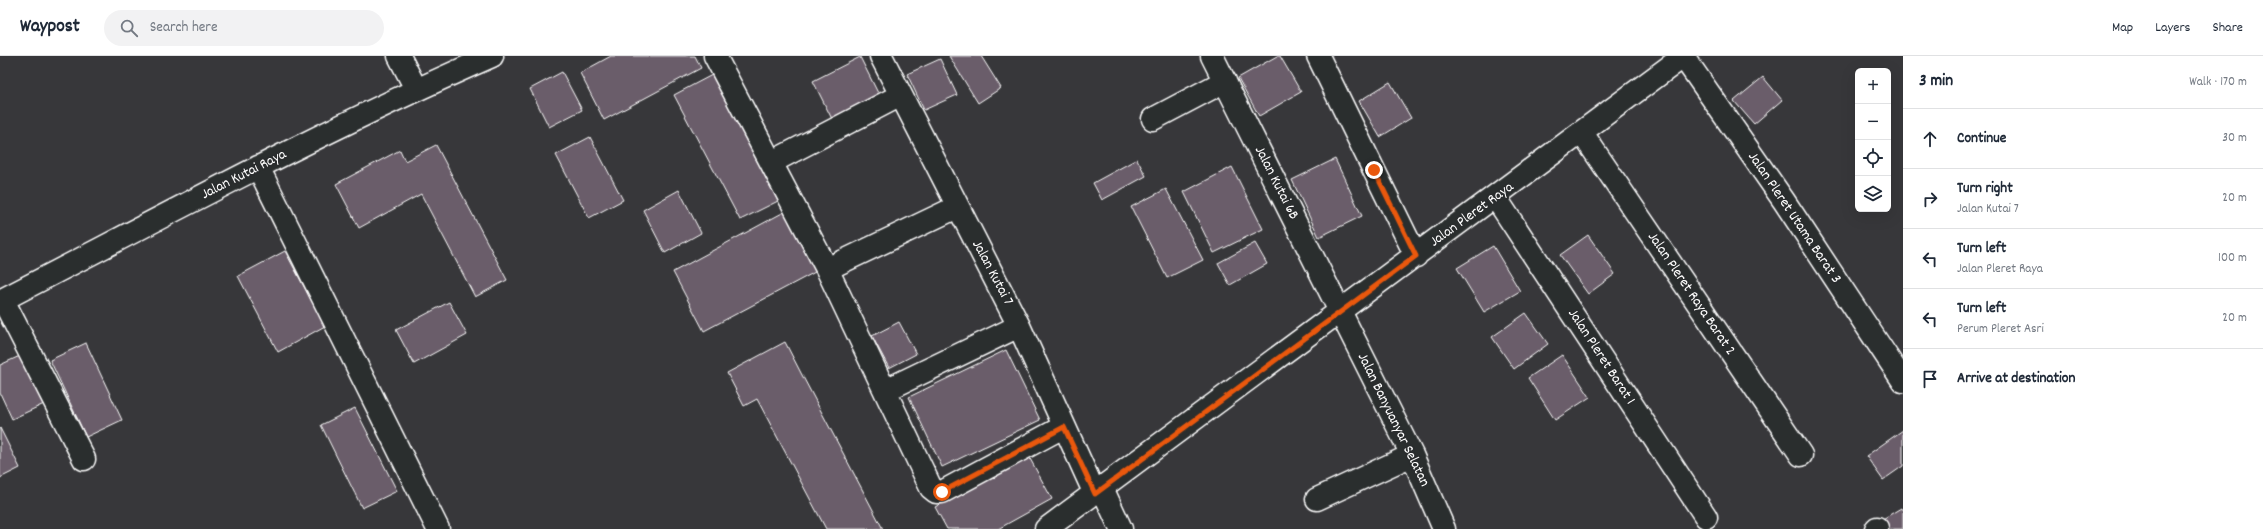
<!DOCTYPE html>
<meta charset="utf-8">
<style>
:root{--surface:#fff;--page:#f2f2f3;--text:#1f2937;--muted:#747a83;--line:#e0e1e3}
body{margin:0;font-family:Dekko,sans-serif;background:var(--page);color:var(--text)}
.controls{position:absolute;right:12px;top:12px;display:grid;overflow:hidden;border-radius:6px;box-shadow:0 4px 16px #0002}
.controls button{width:36px;height:36px;display:grid;place-items:center;padding:0;border:0;border-bottom:1px solid var(--line);background:var(--surface);color:var(--text);font:20px sans-serif}
.stop{position:absolute;width:12px;height:12px;margin:-9px;border:3px solid #ea580c;border-radius:50%;background:#fff}
.stop.end{background:#ea580c;border-color:#fff;box-shadow:0 1px 4px #0008}
.list{margin:0;padding:0;list-style:none}
h2{display:flex;justify-content:space-between;align-items:center;height:52px;margin:0;padding:0 16px;font-size:17px}
h2 small{font-size:13px;font-weight:400;color:var(--muted)}
.list li{display:grid;grid-template-columns:26px 1fr auto;gap:12px;align-items:center;box-sizing:border-box;height:60px;padding:0 16px;border-top:1px solid var(--line)}
.list b{display:block;font-size:15px;white-space:nowrap}
.list p{margin:0;font-size:13px;white-space:nowrap;color:var(--muted)}
.list em{font-size:13px;font-style:normal;color:var(--muted)}
.icon{flex:none;width:22px;height:22px;fill:none;stroke:currentColor;stroke-width:2;stroke-linecap:round;stroke-linejoin:round}
.map{position:relative;flex:none;width:1903px;height:473px;overflow:hidden}
header{display:flex;align-items:center;gap:24px;box-sizing:border-box;height:56px;padding:0 20px;background:var(--surface);border-bottom:1px solid var(--line)}
header strong{font-size:19px}
nav{display:flex;gap:22px;margin-inline-start:auto;font-size:14px}
.search{width:280px;height:36px;background:var(--page);display:flex;align-items:center;gap:10px;box-sizing:border-box;padding:0 14px;border-radius:22px;color:var(--muted);font-size:15px}
main{display:flex}
aside{flex:1;background:var(--surface)}
.map>svg:first-child{display:block}
.building{fill:#6b5d6a;stroke:#fff}
.lines{fill:none;stroke-linecap:round;stroke-linejoin:round}
.minor-casing{stroke:#fff;stroke-width:25}
.minor{stroke:#2a2d2e;stroke-width:22}
.route{stroke:#ea580c;stroke-width:5}
.labels{text-anchor:middle;dominant-baseline:central;stroke-width:4;stroke-linejoin:round;paint-order:stroke}
.street-label{font-size:15px;fill:#fff;stroke:#2a2d2e}
</style>
<header>
<strong>Waypost</strong>
<div class="search"><svg class="icon" aria-label="search" viewBox="0 0 24 24"><circle cx="10" cy="10" r="6"/><path d="M15 15l6 6"/></svg>Search here</div>
<nav><a>Map</a><a>Layers</a><a>Share</a></nav>
</header>
<main>
<div class="map">
<svg width="1903" height="473" viewBox="0 0 1903 473">
<rect width="100%" height="100%" fill="#37373a"/>
<filter id="ink" filterUnits="userSpaceOnUse"><feTurbulence type="fractalNoise" baseFrequency=".025" numOctaves="2"/><feDisplacementMap in="SourceGraphic" scale="8" xChannelSelector="R" yChannelSelector="G"/><feConvolveMatrix kernelMatrix="1 2 1 2 8 2 1 2 1" color-interpolation-filters="sRGB"/></filter>
<g filter="url(#ink)">
<path class="building" d="M611,0H695L701,12L604,64L580,17Z
M949,0H981L1001,32L978,47Z
M1277,0H1280L1301,36L1259,60L1238,22Z
M860,1L879,39L832,63L813,25Z
M940,3L957,39L924,54L907,18Z
M562,16L582,54L549,71L530,33Z
M712,19L778,145L740,164L674,39Z
M1763,21L1782,44L1754,68L1734,45Z
M1390,26L1411,62L1380,81L1359,45Z
M590,81L623,144L589,162L556,99Z
M436,89L507,224L475,241L421,138L359,172L336,128L400,94L405,105Z
M1137,103L1146,120L1102,144L1093,127Z
M1335,103L1362,160L1319,181L1292,124Z
M1232,111L1263,173L1214,197L1184,136Z
M1166,133L1203,204L1167,222L1131,151Z
M679,134L701,177L665,197L643,154Z
M786,155L817,215L704,275L673,216Z
M1588,179L1615,218L1588,238L1560,199Z
M1255,187L1267,208L1230,229L1218,207Z
M1493,190L1520,235L1484,256L1457,212Z
M285,195L325,270L278,296L238,220Z
M449,246L467,279L414,308L396,274Z
M1526,257L1548,288L1514,313L1492,281Z
M899,266L916,298L889,312L872,280Z
M785,286L802,319L883,473H826L757,343L744,350L727,317Z
M86,287L122,364L86,381L50,304Z
M1006,294L1040,364L942,411L909,341Z
M22,299L44,348L12,363L0,337V309Z
M1562,299L1590,341L1555,364L1528,322Z
M355,352L397,435L362,452L321,369Z
M0,372L20,412L0,422Z
M1903,374V410L1883,424L1866,400Z
M1028,399L1052,443L998,473H947L935,451Z
M1901,452L1903,456V473H1887L1881,464Z"/>
<g class="lines">
<g class="minor-casing">
<path id="minor" d="M399,0L416,33
M715,0L827,213L931,432L936,436H942L1063,371
M881,0L1019,270L1095,438
M1212,0L1412,399L1444,473
M1318,0L1416,200
M1683,0L1784,145L1903,325
M1153,63L1225,25
M1582,77L1801,399
M772,106L901,39
M258,111L438,473
M1496,142L1706,461
M827,213L957,151
M3,244L84,403
M0,245C163,161 324,73 492,0
M886,334L1019,270
M1102,432L1121,473
M1317,443L1412,399
M1046,473L1684,0
M1876,473L1877,472"/>
</g>
<use href="#minor" class="minor"/>
</g>
</g>
<g class="lines" filter="url(#ink)">
<path class="route" d="M942,436L1064,371L1095,438L1416,200L1374,114"/>
</g>
<g class="labels">
<g class="street-label">
<text transform="translate(244 119) rotate(-27)">Jalan Kutai Raya</text>
<text transform="translate(1276 127) rotate(63)">Jalan Kutai 6B</text>
<text transform="translate(1472 159) rotate(-36)">Jalan Pleret Raya</text>
<text transform="translate(1794 162) rotate(56)">Jalan Pleret Utama Barat 3</text>
<text transform="translate(992 217) rotate(62)">Jalan Kutai 7</text>
<text transform="translate(1691 238) rotate(56)">Jalan Pleret Raya Barat 2</text>
<text transform="translate(1601 301) rotate(57)">Jalan Pleret Barat 1</text>
<text transform="translate(1393 364) rotate(64)">Jalan Banyuanyar Selatan</text>
</g>
</g>
</svg>
<div class="controls">
<button>+</button>
<button>−</button>
<button><svg class="icon" aria-label="locate" viewBox="0 0 24 24"><circle cx="12" cy="12" r="6"/><path d="M12 2v4M12 18v4M2 12h4M18 12h4"/></svg></button>
<button><svg class="icon" aria-label="layers" viewBox="0 0 24 24"><path d="M12 4l9 5-9 5-9-5zM3 14l9 5 9-5"/></svg></button>
</div>
<div class="stop" style="left:942px;top:436px"></div>
<div class="stop end" style="left:1374px;top:114px"></div>
</div>
<aside>
<h2>3 min<small>Walk · 170 m</small></h2>
<ul class="list">
<li><svg class="icon" aria-label="ahead" viewBox="0 0 24 24"><path d="M12 20V5M6 11l6-6 6 6"/></svg><div><b>Continue</b></div><em>30 m</em></li>
<li><svg class="icon" aria-label="right" viewBox="0 0 24 24"><path d="M7 20v-9h11M14 6l5 5-5 5"/></svg><div><b>Turn right</b><p>Jalan Kutai 7</p></div><em>20 m</em></li>
<li><svg class="icon" aria-label="left" viewBox="0 0 24 24"><path d="M17 20v-9H6M10 6l-5 5 5 5"/></svg><div><b>Turn left</b><p>Jalan Pleret Raya</p></div><em>100 m</em></li>
<li><svg class="icon" aria-label="left" viewBox="0 0 24 24"><path d="M17 20v-9H6M10 6l-5 5 5 5"/></svg><div><b>Turn left</b><p>Perum Pleret Asri</p></div><em>20 m</em></li>
<li><svg class="icon" aria-label="arrive" viewBox="0 0 24 24"><path d="M6 21V4h12l-3 4 3 4H6"/></svg><div><b>Arrive at destination</b></div></li>
</ul>
</aside>
</main>
